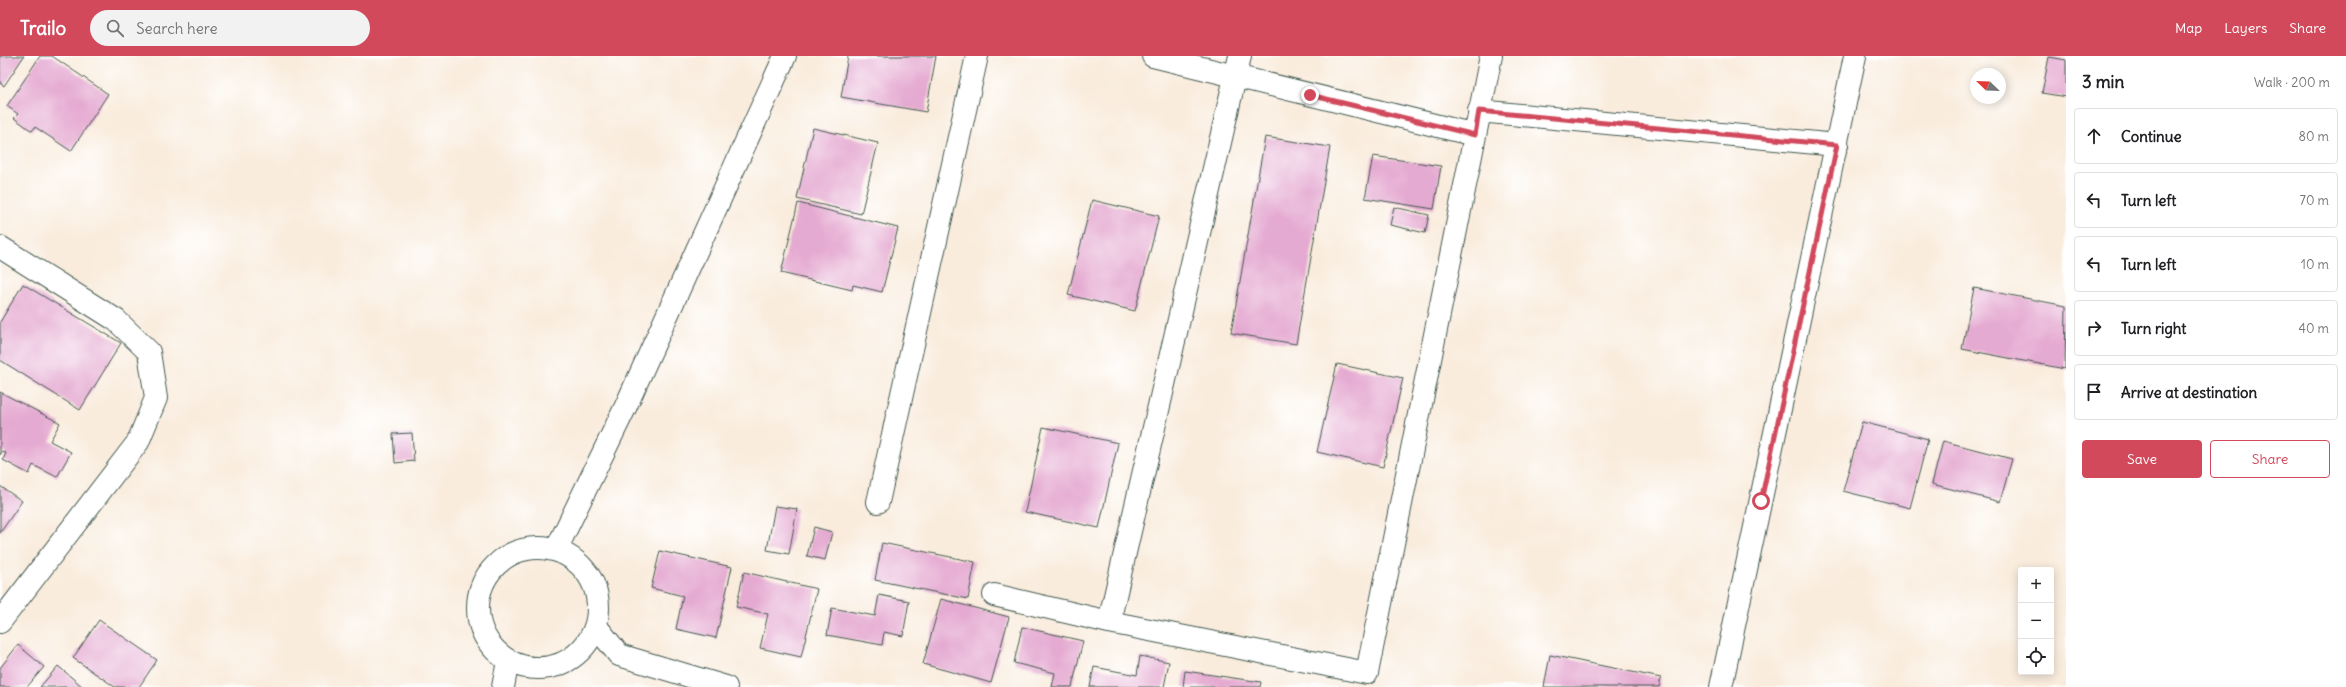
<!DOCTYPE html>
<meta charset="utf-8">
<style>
:root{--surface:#fff;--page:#f2f2f2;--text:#202124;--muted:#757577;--line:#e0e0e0;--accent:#d1495b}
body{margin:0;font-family:Delius,sans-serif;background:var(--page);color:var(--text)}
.controls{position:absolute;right:12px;bottom:12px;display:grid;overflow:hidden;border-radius:4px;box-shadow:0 2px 10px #0003}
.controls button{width:36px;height:36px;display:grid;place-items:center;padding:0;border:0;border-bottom:1px solid var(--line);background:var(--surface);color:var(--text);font:20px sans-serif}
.compass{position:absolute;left:1970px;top:12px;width:36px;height:36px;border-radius:50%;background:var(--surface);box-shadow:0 2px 10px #0003;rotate:293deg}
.stop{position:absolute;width:12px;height:12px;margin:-9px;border:3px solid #d1495b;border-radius:50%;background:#fff}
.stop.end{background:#d1495b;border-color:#fff;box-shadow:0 1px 4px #0008}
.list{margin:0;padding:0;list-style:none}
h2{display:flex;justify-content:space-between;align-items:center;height:52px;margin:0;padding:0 16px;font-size:17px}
h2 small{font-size:13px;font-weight:400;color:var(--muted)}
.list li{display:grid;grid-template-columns:26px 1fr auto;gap:12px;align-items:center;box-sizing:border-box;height:56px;margin:0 8px 8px;padding:0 8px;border:1px solid var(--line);border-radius:4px}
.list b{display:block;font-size:15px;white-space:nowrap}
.list em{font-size:13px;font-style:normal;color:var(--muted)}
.actions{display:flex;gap:8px;padding:12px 16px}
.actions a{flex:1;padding:9px 0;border:1px solid var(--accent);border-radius:4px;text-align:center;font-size:14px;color:var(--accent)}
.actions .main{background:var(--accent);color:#fff}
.icon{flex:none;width:22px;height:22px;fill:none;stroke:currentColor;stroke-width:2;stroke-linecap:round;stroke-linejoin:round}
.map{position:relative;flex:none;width:2066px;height:631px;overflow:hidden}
header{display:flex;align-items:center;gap:24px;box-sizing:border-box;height:56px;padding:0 20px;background:var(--accent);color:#fff}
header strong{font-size:19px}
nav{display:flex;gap:22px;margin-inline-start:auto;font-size:14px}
.search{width:280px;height:36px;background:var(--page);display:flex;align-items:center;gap:10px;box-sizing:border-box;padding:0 14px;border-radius:22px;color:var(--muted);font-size:15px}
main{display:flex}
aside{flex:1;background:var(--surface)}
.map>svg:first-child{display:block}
.building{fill:#e5aad1}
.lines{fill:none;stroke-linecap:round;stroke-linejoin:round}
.street-casing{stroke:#40574d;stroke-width:24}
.street{stroke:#fff;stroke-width:22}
.route{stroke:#d1495b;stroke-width:5}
</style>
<header>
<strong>Trailo</strong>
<div class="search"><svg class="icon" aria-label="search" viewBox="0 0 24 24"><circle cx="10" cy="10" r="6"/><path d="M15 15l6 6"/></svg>Search here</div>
<nav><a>Map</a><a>Layers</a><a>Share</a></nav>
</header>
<main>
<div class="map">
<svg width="2066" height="631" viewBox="0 0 2066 631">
<rect width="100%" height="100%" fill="#fff"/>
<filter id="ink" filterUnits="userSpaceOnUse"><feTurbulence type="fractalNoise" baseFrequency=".025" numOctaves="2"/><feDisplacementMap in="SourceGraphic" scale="8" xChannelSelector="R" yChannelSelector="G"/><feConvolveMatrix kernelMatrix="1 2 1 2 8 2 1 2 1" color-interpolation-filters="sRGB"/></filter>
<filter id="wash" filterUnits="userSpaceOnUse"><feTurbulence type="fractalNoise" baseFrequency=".012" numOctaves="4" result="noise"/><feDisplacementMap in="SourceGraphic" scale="16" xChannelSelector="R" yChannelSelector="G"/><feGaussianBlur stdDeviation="0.9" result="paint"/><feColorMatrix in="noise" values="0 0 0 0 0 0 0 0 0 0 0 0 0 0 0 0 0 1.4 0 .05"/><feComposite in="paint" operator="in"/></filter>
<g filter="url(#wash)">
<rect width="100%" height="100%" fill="#f9ecdd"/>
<g id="blocks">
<path class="building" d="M0,0H24L4,30L0,27Z
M40,0H52L108,38L71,95L35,71L32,75L14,62L18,58L7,50Z
M848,0H936L926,56L841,41Z
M2049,1L2066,4V41L2042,37Z
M813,72L878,87L861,158L797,143Z
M1265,81L1330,91L1296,288L1231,277Z
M1373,100L1441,110L1434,153L1365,142Z
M1092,144L1159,160L1135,255L1068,239Z
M798,147L898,172L882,236L853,229L852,234L781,217Z
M1394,151L1429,159L1425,177L1390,169Z
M23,228L121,287L80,354L0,304V266Z
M1974,232L2066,250L2065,313L1962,293Z
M1337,308L1403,322L1383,411L1317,396Z
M0,336L60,367L50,385L71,396L57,421L33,409L29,418L3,404L6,397L2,395L0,399Z
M1862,366L1928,383L1910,452L1843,435Z
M1043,371L1118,387L1099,472L1025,456Z
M412,377L414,405L395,407L393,378Z
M1943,385L2012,403L2000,446L1932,428Z
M0,430L22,445L0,477Z
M775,450L797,453L789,498L767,494Z
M814,471L832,476L825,504L807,500Z
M882,487L975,506L968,543L875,524Z
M660,495L732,511L716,582L676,573L683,540L651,532Z
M744,516L817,533L801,601L760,592L768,558L736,551Z
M879,539L909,545L903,580L884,576L882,589L827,579L832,552L875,560Z
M941,543L1009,561L991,627L923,608Z
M99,564L157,604L139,631H115L73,602Z
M1022,571L1083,585L1072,631H1052L1055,617L1014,607Z
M18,589L44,611L27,631H0V612Z
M1550,599L1661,622L1659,631H1544Z
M1140,600L1169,606L1164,631H1090L1094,611L1137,619Z
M58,610L83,631H40Z
M1185,615L1261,626L1260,631H1183Z"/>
</g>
</g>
<g filter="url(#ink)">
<use href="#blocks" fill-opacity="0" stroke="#40574d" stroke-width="1"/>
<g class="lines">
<g class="street-casing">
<path id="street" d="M1153,0L1475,79
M1479,55L1837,89
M0,191L116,264L149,296L156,342L138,386L0,566
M878,446L977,0
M478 552a60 60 0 1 1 120 0a60 60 0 1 1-120 0Z
M556,494L625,352L785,0
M994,539L1109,566L1367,617L1491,0
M1109,566L1240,0
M596,570L619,599L726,631
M503,631L508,605
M1721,631L1855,0"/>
</g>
<use href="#street" class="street"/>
</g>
</g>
<g class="lines" filter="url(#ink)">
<path class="route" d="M1310,39L1475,79L1479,55L1837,89L1761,445"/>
</g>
</svg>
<div class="controls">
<button>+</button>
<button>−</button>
<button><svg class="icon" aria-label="locate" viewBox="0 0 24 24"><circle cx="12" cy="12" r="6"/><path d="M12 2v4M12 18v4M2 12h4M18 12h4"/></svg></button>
</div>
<svg class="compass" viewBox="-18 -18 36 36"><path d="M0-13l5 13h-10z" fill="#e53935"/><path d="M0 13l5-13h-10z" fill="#757577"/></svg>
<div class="stop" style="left:1761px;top:445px"></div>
<div class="stop end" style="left:1310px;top:39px"></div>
</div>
<aside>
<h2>3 min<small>Walk · 200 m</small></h2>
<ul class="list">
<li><svg class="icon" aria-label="ahead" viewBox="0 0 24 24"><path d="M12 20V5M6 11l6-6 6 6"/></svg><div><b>Continue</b></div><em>80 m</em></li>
<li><svg class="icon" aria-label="left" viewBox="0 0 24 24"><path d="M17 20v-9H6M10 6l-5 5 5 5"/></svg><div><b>Turn left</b></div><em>70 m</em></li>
<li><svg class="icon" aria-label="left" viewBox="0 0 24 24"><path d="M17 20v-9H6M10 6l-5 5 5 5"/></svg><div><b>Turn left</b></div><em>10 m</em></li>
<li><svg class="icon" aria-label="right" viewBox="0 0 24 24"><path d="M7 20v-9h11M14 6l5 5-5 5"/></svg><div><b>Turn right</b></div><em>40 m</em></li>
<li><svg class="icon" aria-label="arrive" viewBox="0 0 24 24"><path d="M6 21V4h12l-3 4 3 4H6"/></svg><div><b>Arrive at destination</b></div></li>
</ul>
<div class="actions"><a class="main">Save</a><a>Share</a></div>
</aside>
</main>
